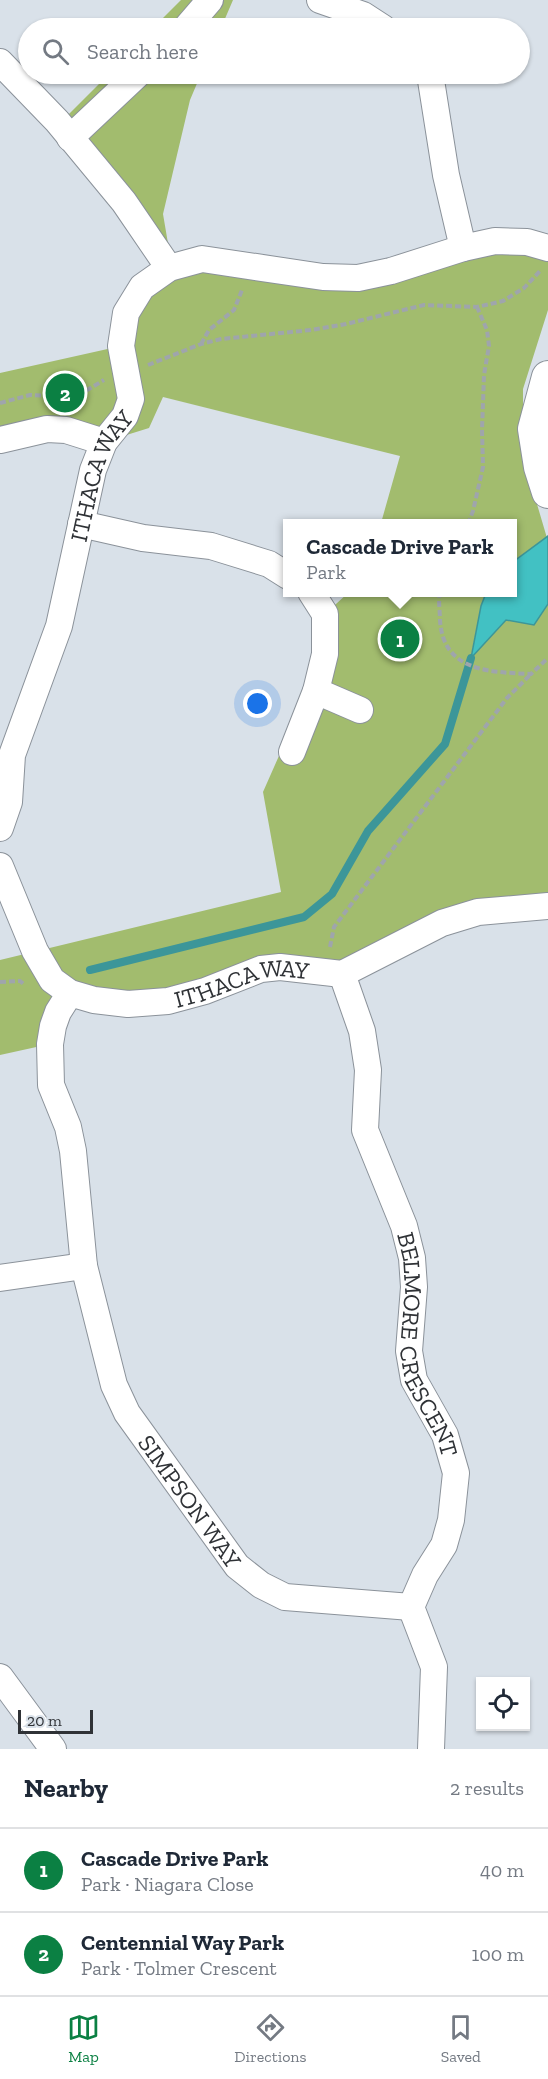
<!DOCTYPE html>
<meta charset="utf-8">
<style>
:root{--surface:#fff;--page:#f2f2f3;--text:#1f2937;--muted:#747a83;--line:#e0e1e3;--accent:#0b8043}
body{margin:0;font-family:"Zilla Slab",serif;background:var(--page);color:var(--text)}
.controls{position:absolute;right:18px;bottom:18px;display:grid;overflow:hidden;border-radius:0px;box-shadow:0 2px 4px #0004}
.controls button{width:54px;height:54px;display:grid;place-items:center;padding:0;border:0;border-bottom:2px solid var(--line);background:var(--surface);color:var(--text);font:30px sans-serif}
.scale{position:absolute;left:18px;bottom:15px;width:75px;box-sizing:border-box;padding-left:6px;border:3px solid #2f3236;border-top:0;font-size:16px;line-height:21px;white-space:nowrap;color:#2f3236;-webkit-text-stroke:4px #d9e1e9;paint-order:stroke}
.you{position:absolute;left:258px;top:704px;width:21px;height:21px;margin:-15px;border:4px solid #fff;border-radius:50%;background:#1a73e8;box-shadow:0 0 0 9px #1a73e833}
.badge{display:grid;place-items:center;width:39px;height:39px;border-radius:50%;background:var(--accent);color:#fff;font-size:20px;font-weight:700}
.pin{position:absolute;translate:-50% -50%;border:3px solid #fff;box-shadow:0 2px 6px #0006}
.popup{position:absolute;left:283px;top:519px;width:234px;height:78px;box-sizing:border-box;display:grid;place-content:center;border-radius:0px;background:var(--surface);filter:drop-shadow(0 2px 4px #0005);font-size:20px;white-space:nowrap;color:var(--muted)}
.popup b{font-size:22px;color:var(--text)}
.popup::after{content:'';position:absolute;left:50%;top:100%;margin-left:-12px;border:12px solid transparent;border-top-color:var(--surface)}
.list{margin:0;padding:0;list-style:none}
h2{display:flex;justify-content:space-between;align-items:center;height:78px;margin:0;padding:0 24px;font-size:26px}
h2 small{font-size:20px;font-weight:400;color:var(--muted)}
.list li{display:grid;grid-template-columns:39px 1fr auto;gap:18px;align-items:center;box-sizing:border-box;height:84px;padding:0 24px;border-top:2px solid var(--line)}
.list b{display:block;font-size:22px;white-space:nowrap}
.list p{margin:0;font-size:20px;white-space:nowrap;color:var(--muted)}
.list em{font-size:20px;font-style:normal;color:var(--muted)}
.icon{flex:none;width:33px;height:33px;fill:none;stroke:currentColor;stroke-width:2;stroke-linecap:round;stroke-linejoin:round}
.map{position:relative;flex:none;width:548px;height:1749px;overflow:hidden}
.search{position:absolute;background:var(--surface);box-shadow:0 2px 4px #0004;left:18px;right:18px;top:18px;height:66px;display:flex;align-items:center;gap:15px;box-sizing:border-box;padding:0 21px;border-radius:33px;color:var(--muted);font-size:22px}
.sheet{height:246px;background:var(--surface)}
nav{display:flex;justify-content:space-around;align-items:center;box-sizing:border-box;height:84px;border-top:2px solid var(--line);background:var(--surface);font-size:16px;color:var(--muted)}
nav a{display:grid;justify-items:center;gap:3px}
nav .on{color:var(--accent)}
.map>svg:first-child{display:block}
.green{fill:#a2bc6e}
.water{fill:#42c1c3;stroke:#3c9699;stroke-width:1.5}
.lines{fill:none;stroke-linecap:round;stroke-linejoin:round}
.stream{stroke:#3c9699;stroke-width:8}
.minor-casing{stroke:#8b929a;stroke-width:28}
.tertiary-casing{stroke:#8b929a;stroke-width:34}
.path{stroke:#9fa5ac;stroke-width:4;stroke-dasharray:6 3;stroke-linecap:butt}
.minor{stroke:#fff;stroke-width:26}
.tertiary{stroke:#fff;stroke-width:32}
.labels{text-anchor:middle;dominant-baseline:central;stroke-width:4.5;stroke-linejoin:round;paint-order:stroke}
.street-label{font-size:24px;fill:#2f3236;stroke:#d9e1e9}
</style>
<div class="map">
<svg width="548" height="1749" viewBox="0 0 548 1749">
<rect width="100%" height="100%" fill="#d9e1e9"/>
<path class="green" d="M181,0H233L221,28H153Z
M109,74H201L190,100L163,214L171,261L64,119Z
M463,248H548V310L523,389V435L526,467L547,538L513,562L512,524L381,523L400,456L163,397L149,428L104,442L0,440V373L121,346L126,313L169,268L323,277Z
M348,593H486L481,606L471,657L506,620L534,624L548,604V906L478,912L342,974L280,967L205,991L70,993L50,1044L0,1055V960L281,892L263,792L282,749L291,752L325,614Z"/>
<path class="water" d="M548,536V604L534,625L506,620L471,658L481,606L486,593L512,592L513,562Z"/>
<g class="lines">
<path class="stream" d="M90,970L304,917L332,894L368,831L445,744L471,658"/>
<g class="minor-casing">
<g id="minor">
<path d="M320,0L363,15L383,28"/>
<path d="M186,28L210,0"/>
<path d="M0,62L57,121L124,202L169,268"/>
<path d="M430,74L446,175L463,248"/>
<path d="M70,138L138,74"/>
<path d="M0,440L47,429L66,430L104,442"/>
<path d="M81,524L143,538L211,546L269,564L288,576"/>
<path d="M316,691L360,710"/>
<path d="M292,752L316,691L325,654V614L311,592"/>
<path id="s1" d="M0,828L9,802L12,755L59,626L93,470L104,442L125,416L131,399L121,346L126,313L142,287L169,268L202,259L323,277L358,278L391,271L463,248L495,241L527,242L548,248"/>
<path id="s2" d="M0,866L35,951L52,980L70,993L94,1000L128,1004L168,1001L205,991L261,969L280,967L342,974L442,923L478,912L548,906"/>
<path id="s3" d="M342,974L362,1031L368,1070L365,1130L404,1226L412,1258L414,1287L409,1351L414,1380L445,1435L456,1473L451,1520L444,1545L425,1575L411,1607L434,1667L431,1749"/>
<path id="s4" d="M70,993L58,1012L53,1026L50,1044L51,1085L68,1127L73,1151L84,1266L114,1385L127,1413L237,1566L261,1585L285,1597L411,1607"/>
<path d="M0,1278L84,1266"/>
<path d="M0,1677L53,1749"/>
</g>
</g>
<g class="tertiary-casing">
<path id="tertiary" d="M548,377L534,429L540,467L548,492"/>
</g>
<path class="path" d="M201,344L209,330L234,310L242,290
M148,365L201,344L221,339L311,330L346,324L424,305L477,307L503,301L524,288L540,271
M0,403L30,395L49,396L64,400L77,396L104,380
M468,524L473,511L483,467L482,430L484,375L489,346L487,330L477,307
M440,592C438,601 440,611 440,620C443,672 490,672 531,674L548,658
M330,947L334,927L507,698L531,674
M0,982L20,981L25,985"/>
<use href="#minor" class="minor"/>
<use href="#tertiary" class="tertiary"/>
</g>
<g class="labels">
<g class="street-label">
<text stroke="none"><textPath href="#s1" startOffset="369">ITHACA WAY</textPath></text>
<text stroke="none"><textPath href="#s2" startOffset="324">ITHACA WAY</textPath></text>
<text stroke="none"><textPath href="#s3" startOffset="387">BELMORE CRESCENT</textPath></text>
<text stroke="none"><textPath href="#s4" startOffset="544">SIMPSON WAY</textPath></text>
</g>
</g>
</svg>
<div class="controls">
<button><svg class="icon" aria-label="locate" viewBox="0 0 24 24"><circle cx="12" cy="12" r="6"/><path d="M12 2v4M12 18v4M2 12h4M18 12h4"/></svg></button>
</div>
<div class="scale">20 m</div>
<div class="you"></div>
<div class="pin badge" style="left:400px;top:639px">1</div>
<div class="popup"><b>Cascade Drive Park</b>Park</div>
<div class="pin badge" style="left:65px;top:393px">2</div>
<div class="search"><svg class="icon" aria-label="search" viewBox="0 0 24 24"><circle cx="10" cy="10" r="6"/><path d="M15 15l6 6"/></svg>Search here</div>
</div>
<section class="sheet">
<h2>Nearby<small>2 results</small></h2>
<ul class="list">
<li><span class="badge">1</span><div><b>Cascade Drive Park</b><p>Park · Niagara Close</p></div><em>40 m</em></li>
<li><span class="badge">2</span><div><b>Centennial Way Park</b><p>Park · Tolmer Crescent</p></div><em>100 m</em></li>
</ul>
</section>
<nav>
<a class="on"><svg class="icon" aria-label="map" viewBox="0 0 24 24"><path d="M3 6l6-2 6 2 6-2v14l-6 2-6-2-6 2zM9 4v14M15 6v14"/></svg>Map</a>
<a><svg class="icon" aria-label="directions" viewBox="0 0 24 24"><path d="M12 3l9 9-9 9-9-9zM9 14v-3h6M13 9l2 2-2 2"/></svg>Directions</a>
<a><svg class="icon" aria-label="saved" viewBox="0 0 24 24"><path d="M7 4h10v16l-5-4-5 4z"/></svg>Saved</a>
</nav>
